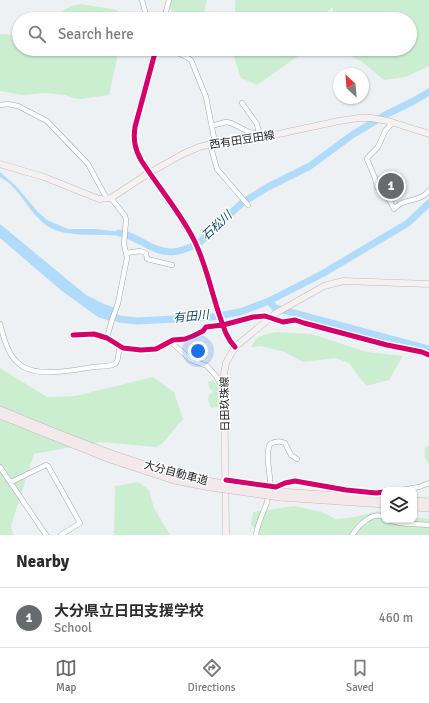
<!DOCTYPE html>
<meta charset="utf-8">
<style>
:root{--surface:#fff;--page:#f2f2f3;--text:#2b2b33;--muted:#7c7c81;--line:#e1e1e2;--accent:#686b6d}
body{margin:0;font-family:Signika,"Noto Sans JP",sans-serif;background:var(--page);color:var(--text)}
.controls{position:absolute;right:12px;bottom:12px;display:grid;overflow:hidden;border-radius:8px;box-shadow:0 1px 3px #0004}
.controls button{width:36px;height:36px;display:grid;place-items:center;padding:0;border:0;border-bottom:1px solid var(--line);background:var(--surface);color:var(--text);font:20px sans-serif}
.compass{position:absolute;left:333px;top:68px;width:36px;height:36px;border-radius:50%;background:var(--surface);box-shadow:0 1px 3px #0004;rotate:334deg}
.you{position:absolute;left:198px;top:351px;width:14px;height:14px;margin:-10px;border:3px solid #fff;border-radius:50%;background:#1a73e8;box-shadow:0 0 0 6px #1a73e833}
.badge{display:grid;place-items:center;width:26px;height:26px;border-radius:50%;background:var(--accent);color:#fff;font-size:13px;font-weight:700}
.pin{position:absolute;translate:-50% -50%;border:2px solid #fff;box-shadow:0 1px 4px #0006}
.list{margin:0;padding:0;list-style:none}
h2{display:flex;justify-content:space-between;align-items:center;height:52px;margin:0;padding:0 16px;font-size:17px}
h2 small{font-size:13px;font-weight:400;color:var(--muted)}
.list li{display:grid;grid-template-columns:26px 1fr auto;gap:12px;align-items:center;box-sizing:border-box;height:60px;padding:0 16px;border-top:1px solid var(--line)}
.list b{display:block;font-size:15px;white-space:nowrap}
.list p{margin:0;font-size:13px;white-space:nowrap;color:var(--muted)}
.list em{font-size:13px;font-style:normal;color:var(--muted)}
.icon{flex:none;width:22px;height:22px;fill:none;stroke:currentColor;stroke-width:2;stroke-linecap:round;stroke-linejoin:round}
.map{position:relative;flex:none;width:429px;height:535px;overflow:hidden}
.search{position:absolute;background:var(--surface);box-shadow:0 1px 3px #0004;left:12px;right:12px;top:12px;height:44px;display:flex;align-items:center;gap:10px;box-sizing:border-box;padding:0 14px;border-radius:22px;color:var(--muted);font-size:15px}
.sheet{height:112px;background:var(--surface)}
nav{display:flex;justify-content:space-around;align-items:center;box-sizing:border-box;height:56px;border-top:1px solid var(--line);background:var(--surface);font-size:11px;color:var(--muted)}
nav a{display:grid;justify-items:center;gap:2px}
nav .on{color:var(--accent)}
.map>svg:first-child{display:block}
.green{fill:#cbeed1}
.water{fill:#b0dbfa}
.lines{fill:none;stroke-linecap:round;stroke-linejoin:round}
.river{stroke:#b0dbfa;stroke-width:7}
.minor-casing{stroke:#a4a7a9;stroke-width:5.5}
.major-casing{stroke:#c3b9bb;stroke-width:7}
.highway-casing{stroke:#c3b9bb;stroke-width:8}
.minor{stroke:#fcfdfd;stroke-width:4.5}
.major{stroke:#f6f1f1;stroke-width:6}
.highway{stroke:#f3e8ea;stroke-width:7}
.highway-bridge-casing{stroke:#c3b9bb;stroke-width:8;stroke-linecap:butt}
.highway-bridge{stroke:#f3e8ea;stroke-width:7}
.cycleway-casing{stroke:#fff;stroke-width:8}
.cycleway{stroke:#d6006c;stroke-width:5}
.labels{text-anchor:middle;dominant-baseline:central;stroke-width:3;stroke-linejoin:round;paint-order:stroke}
.street-label{font-size:11px;fill:#202325;stroke:#fff}
.water-label{font-size:12px;font-style:italic;fill:#0c486b;stroke:#fff}
</style>
<div class="map">
<svg width="429" height="535" viewBox="0 0 429 535">
<rect width="100%" height="100%" fill="#eef1f4"/>
<path class="green" d="M166,0H207L205,9L202,19H176Z
M235,0H429V66L406,77L384,80L361,61L336,49H410V19H333V7L319,19H235Z
M81,4L118,10L116,19H49L71,6Z
M0,34L19,35V49H116L117,59L109,95L81,99L72,98L65,95L45,93L22,95L0,91Z
M234,49H308L257,85L241,78L234,57Z
M277,332L312,334L367,352L403,356L389,380L366,386L349,363L335,358L303,362L284,352L261,346L251,347C257,335 265,334 277,332Z
M0,368L47,397L75,396L153,377L174,392L183,419L162,444L156,447L100,442L34,454L11,526L13,535H0Z
M213,380C220,389 222,395 223,406L211,408L208,400L209,395L213,392L209,387L208,382Z
M429,446V464C424,460 424,454 425,447Z
M138,482L149,490L154,508L170,535H114L115,486Z
M294,506L322,512L336,519L355,517L378,511L384,513V520H414V517L429,519V535H258L251,524L253,512Z"/>
<path class="water" d="M0,172L16,186L37,211L47,220L68,229H95L124,232L123,236C103,234 73,237 55,230C35,222 25,198 10,184C7,181 3,179 0,177Z
M0,224L86,295L104,304L116,308L110,321L98,317L62,291L0,238Z"/>
<g class="lines">
<path class="river" d="M119,233C128,234 134,238 142,242C164,255 176,255 199,243L242,203L268,187L310,166L352,135L387,114L412,102L429,92
M269,301L275,308L429,349
M108,312L119,319L137,321L213,317L240,312L269,301L322,274L408,223L429,203"/>
<g class="minor-casing">
<path id="minor" d="M142,0L147,19
M164,19L169,0
M156,49L135,127C133,140 135,149 141,160C158,187 181,213 195,242C206,265 211,290 219,314C223,325 226,338 235,347
M162,49L166,52C174,50 185,56 191,60L206,97L215,143
M242,103L257,124L259,134
M0,105L8,104L18,106L47,121L88,164L107,199
M393,122L385,131L378,147L368,157L367,159L375,178L377,187L389,199L394,209C397,206 401,203 405,202C414,199 422,199 429,191
M212,125H215L226,122L231,123L249,132L266,136
M210,144L217,169L248,205
M126,253L140,251L146,253L147,259L172,265
M0,324C4,338 7,353 18,363C35,379 74,370 93,367C99,366 110,367 115,364C119,361 119,351 119,346
M73,335L94,334L107,338L123,348L141,350L156,349L173,340L185,339L193,336L203,331L206,327L223,325L253,317L265,316L283,322L295,320L304,323L387,345L422,352L429,355
M107,338L111,323L118,303L127,258L124,244L126,220L125,216L111,198
M171,342L191,360L207,366L216,376L224,391
M0,467L46,535
M226,480L276,487L285,483L295,481L346,490L376,493L384,492
M11,482L46,465L48,466L80,523L61,535
M402,490L419,487L429,483
M389,520C402,526 415,523 429,525
M256,535C258,519 268,506 270,490C272,476 264,456 270,444C275,441 281,441 285,443L291,455L297,459
M352,535C358,526 372,511 384,517"/>
</g>
<g class="major-casing">
<path id="major" d="M0,164L44,177L99,199L111,198L149,173L183,154L199,147L215,143L269,136L339,121L359,118H371L388,121L429,134
M226,535L224,374L226,363L235,347L276,313L324,286L343,281L429,284"/>
</g>
<g class="highway-casing">
<path id="highway" d="M0,410C69,438 138,468 212,482
M0,415L110,459L174,480L210,487
M280,492L384,499
M280,497L384,504
M414,501L429,502
M414,507L429,508"/>
</g>
<use href="#minor" class="minor"/>
<use href="#major" class="major"/>
<use href="#highway" class="highway"/>
<g class="highway-bridge-casing">
<path id="highway-bridge" d="M212,482L239,487L280,492
M210,487L280,497"/>
</g>
<use href="#highway-bridge" class="highway-bridge"/>
<g class="cycleway-casing">
<path id="cycleway" d="M156,49L135,127C133,140 135,149 141,160C158,187 181,213 195,242C206,265 211,290 219,314C223,325 226,338 235,347
M73,335L94,334L107,338L123,348L141,350L156,349L173,340L185,339L193,336L203,331L206,327L223,325L253,317L265,316L283,322L295,320L304,323L387,345L422,352L429,355
M226,480L276,487L285,483L295,481L346,490L376,493L384,492"/>
</g>
<use href="#cycleway" class="cycleway"/>
</g>
<g class="labels">
<g class="street-label">
<text transform="translate(242 140) rotate(-9)">西有田豆田線</text>
<text transform="translate(225 404) rotate(-91)">日田玖珠線</text>
<text transform="translate(176 473) rotate(15)">大分自動車道</text>
</g>
<g class="water-label">
<text transform="translate(217 226) rotate(-43)">石松川</text>
<text transform="translate(191 317) rotate(-6)">有田川</text>
</g>
</g>
</svg>
<div class="controls">
<button><svg class="icon" aria-label="layers" viewBox="0 0 24 24"><path d="M12 4l9 5-9 5-9-5zM3 14l9 5 9-5"/></svg></button>
</div>
<svg class="compass" viewBox="-18 -18 36 36"><path d="M0-13l5 13h-10z" fill="#e53935"/><path d="M0 13l5-13h-10z" fill="#7c7c81"/></svg>
<div class="you"></div>
<div class="pin badge" style="left:391px;top:186px">1</div>
<div class="search"><svg class="icon" aria-label="search" viewBox="0 0 24 24"><circle cx="10" cy="10" r="6"/><path d="M15 15l6 6"/></svg>Search here</div>
</div>
<section class="sheet">
<h2>Nearby<small></small></h2>
<ul class="list">
<li><span class="badge">1</span><div><b>大分県立日田支援学校</b><p>School</p></div><em>460 m</em></li>
</ul>
</section>
<nav>
<a class="on"><svg class="icon" aria-label="map" viewBox="0 0 24 24"><path d="M3 6l6-2 6 2 6-2v14l-6 2-6-2-6 2zM9 4v14M15 6v14"/></svg>Map</a>
<a><svg class="icon" aria-label="directions" viewBox="0 0 24 24"><path d="M12 3l9 9-9 9-9-9zM9 14v-3h6M13 9l2 2-2 2"/></svg>Directions</a>
<a><svg class="icon" aria-label="saved" viewBox="0 0 24 24"><path d="M7 4h10v16l-5-4-5 4z"/></svg>Saved</a>
</nav>
